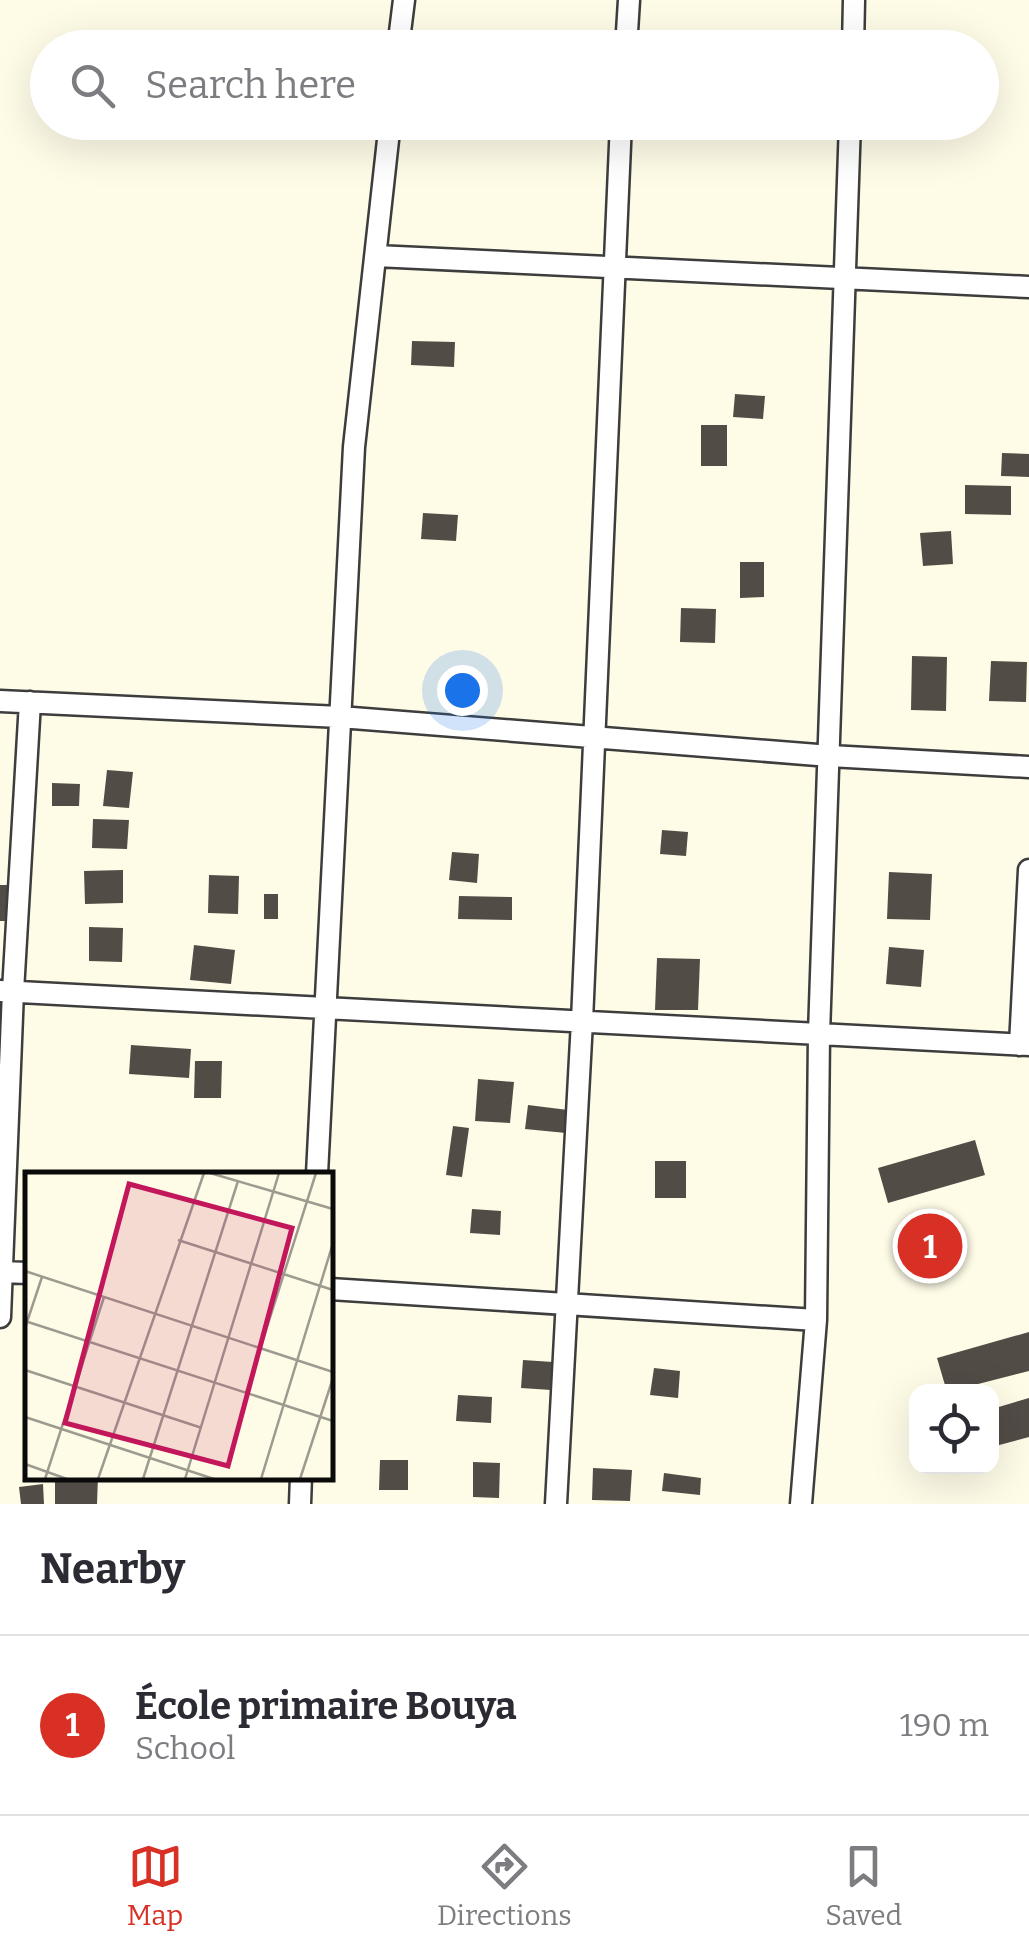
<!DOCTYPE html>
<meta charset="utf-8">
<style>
:root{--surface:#fff;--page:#f7f7f7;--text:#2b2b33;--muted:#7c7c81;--line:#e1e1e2;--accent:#d93025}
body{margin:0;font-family:Bitter,serif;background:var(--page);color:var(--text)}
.controls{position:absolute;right:30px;bottom:30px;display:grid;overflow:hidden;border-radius:20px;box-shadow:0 10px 40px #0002}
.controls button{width:90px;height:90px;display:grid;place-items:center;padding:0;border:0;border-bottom:2px solid var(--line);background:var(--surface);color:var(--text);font:50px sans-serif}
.you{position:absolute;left:462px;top:690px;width:35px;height:35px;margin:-25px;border:8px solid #fff;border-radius:50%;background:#1a73e8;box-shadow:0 0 0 15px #1a73e833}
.badge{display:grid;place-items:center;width:65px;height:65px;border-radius:50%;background:var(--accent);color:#fff;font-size:32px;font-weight:700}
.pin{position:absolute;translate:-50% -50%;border:5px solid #fff;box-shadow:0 2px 10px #0006}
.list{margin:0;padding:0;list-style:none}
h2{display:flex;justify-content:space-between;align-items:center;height:130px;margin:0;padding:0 40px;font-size:42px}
h2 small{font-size:32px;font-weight:400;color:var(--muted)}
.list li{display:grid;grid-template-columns:65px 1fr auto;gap:30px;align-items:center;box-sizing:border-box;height:180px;padding:0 40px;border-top:2px solid var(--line)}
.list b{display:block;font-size:38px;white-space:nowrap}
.list p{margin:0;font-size:32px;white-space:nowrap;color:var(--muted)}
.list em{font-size:32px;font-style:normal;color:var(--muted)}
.icon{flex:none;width:55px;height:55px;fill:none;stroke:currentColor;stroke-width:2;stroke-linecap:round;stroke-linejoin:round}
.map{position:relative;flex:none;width:1029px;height:1504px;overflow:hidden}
.search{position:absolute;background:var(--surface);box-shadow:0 10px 40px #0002;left:30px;right:30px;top:30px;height:110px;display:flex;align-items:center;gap:25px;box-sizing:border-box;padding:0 35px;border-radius:55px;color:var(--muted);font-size:38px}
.sheet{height:310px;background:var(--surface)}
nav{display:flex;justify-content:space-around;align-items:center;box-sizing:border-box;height:140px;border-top:2px solid var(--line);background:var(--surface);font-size:28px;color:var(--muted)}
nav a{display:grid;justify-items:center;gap:5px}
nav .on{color:var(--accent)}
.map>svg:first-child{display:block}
.building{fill:#524c47}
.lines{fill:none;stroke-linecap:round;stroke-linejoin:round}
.minor-casing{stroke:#3d3d3d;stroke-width:25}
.minor{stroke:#fff;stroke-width:20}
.inset-road{fill:none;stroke:#9c9b8f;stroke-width:2.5}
.view{fill:#c2185b;fill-opacity:0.15;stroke:#c2185b;stroke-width:5}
.inset-edge{fill:none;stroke:#0a0a0a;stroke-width:5}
</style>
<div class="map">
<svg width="1029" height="1504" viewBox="0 0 1029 1504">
<rect width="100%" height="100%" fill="#fefce7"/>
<path class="building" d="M705,122H731V126H705Z
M412,341L455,342L454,367L411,365Z
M735,394L765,396L763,419L733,417Z
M701,425H727V466H701Z
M1002,453L1029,454V477L1001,476Z
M965,485L1011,486V515L965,514Z
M423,513L458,515L456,541L421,539Z
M951,531L953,564L923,566L920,533Z
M740,562H764V597L740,598Z
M681,608L716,609L715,643L680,642Z
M912,656L947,657L946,711L911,710Z
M991,661L1027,662L1026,702L989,701Z
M107,770L133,772L129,808L103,806Z
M52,783L80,784L79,806H52Z
M93,819L129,820L127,849L92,848Z
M662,830L688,832L686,856L660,854Z
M452,852L479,854L477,883L449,880Z
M123,870V903L85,904L84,871Z
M889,872L932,874L930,920L887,919Z
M209,875L239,876L238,914L208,913Z
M0,885H14L13,921H0Z
M264,894H278V919H264Z
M459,896L512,897V920L458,919Z
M89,927L123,928L122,962L89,961Z
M194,945L235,950L231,984L190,980Z
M889,947L924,950L921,987L886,984Z
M657,958L700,959L698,1010H655Z
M131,1045L191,1049L189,1078L129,1074Z
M195,1061H222L221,1098H194Z
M478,1079L514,1082L510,1123L475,1121Z
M528,1105L568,1110L566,1133L525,1129Z
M453,1126L469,1128L462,1177L446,1175Z
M975,1140L985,1175L888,1203L878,1168Z
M655,1161H686V1198H655Z
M472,1209L501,1211L500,1235L470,1233Z
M1029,1332V1371L947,1392L937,1358Z
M523,1360L553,1362L551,1390L521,1388Z
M654,1368L680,1371L678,1398L650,1395Z
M458,1395L492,1397L491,1423L456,1421Z
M1029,1398V1437L992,1447V1409Z
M380,1460H408V1490H379Z
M473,1462L500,1463L499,1498L473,1497Z
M593,1468L632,1470L630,1501L592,1500Z
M664,1473L701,1478L700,1495L662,1491Z
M55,1476H98L97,1504H55Z
M43,1484L44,1504H21L19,1487Z"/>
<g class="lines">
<g class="minor-casing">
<path id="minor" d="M398,48L404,0
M626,48L629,0
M853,48L854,0
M376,256L1029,287
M0,701L340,717L830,756L1029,767
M0,991L1029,1045
M1020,1045L1029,870
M317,1174L354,447L390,122
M0,1272L28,1273
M330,1289L816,1320
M0,1317L13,991L30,702
M300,1504L301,1476
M556,1504L582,1021L621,122
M801,1504L816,1320L819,1034L850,122"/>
</g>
<use href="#minor" class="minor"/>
</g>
<g transform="translate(25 1172)">
<rect width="308" height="308" fill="#fefce7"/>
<path class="inset-road" d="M185,1L308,37M153,68L308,118M0,99L308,200M0,149L308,249M0,156L17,105M0,198L177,256M221,221L291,1M0,245L189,307M0,292L42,307M20,307L79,125M73,307L179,1M118,307L213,9M160,307L254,1M236,307L308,71M275,307L308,206"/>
<path class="view" d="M104,12L267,56L203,294L40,251Z"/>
<rect width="308" height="308" class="inset-edge"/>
</g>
</svg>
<div class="controls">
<button><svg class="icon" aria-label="locate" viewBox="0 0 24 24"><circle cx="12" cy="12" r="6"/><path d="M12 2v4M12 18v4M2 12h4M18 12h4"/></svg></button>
</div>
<div class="you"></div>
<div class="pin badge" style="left:930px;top:1246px">1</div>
<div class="search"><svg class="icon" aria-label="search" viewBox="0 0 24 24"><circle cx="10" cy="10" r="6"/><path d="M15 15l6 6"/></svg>Search here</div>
</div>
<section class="sheet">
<h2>Nearby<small></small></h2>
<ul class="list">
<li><span class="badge">1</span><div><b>École primaire Bouya</b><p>School</p></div><em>190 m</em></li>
</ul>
</section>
<nav>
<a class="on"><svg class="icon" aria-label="map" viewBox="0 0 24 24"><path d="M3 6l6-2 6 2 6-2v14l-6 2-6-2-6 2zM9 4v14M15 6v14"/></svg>Map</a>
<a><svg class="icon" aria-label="directions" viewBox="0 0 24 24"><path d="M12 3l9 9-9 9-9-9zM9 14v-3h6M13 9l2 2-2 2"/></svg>Directions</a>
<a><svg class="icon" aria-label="saved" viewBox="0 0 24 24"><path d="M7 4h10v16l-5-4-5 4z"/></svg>Saved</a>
</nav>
